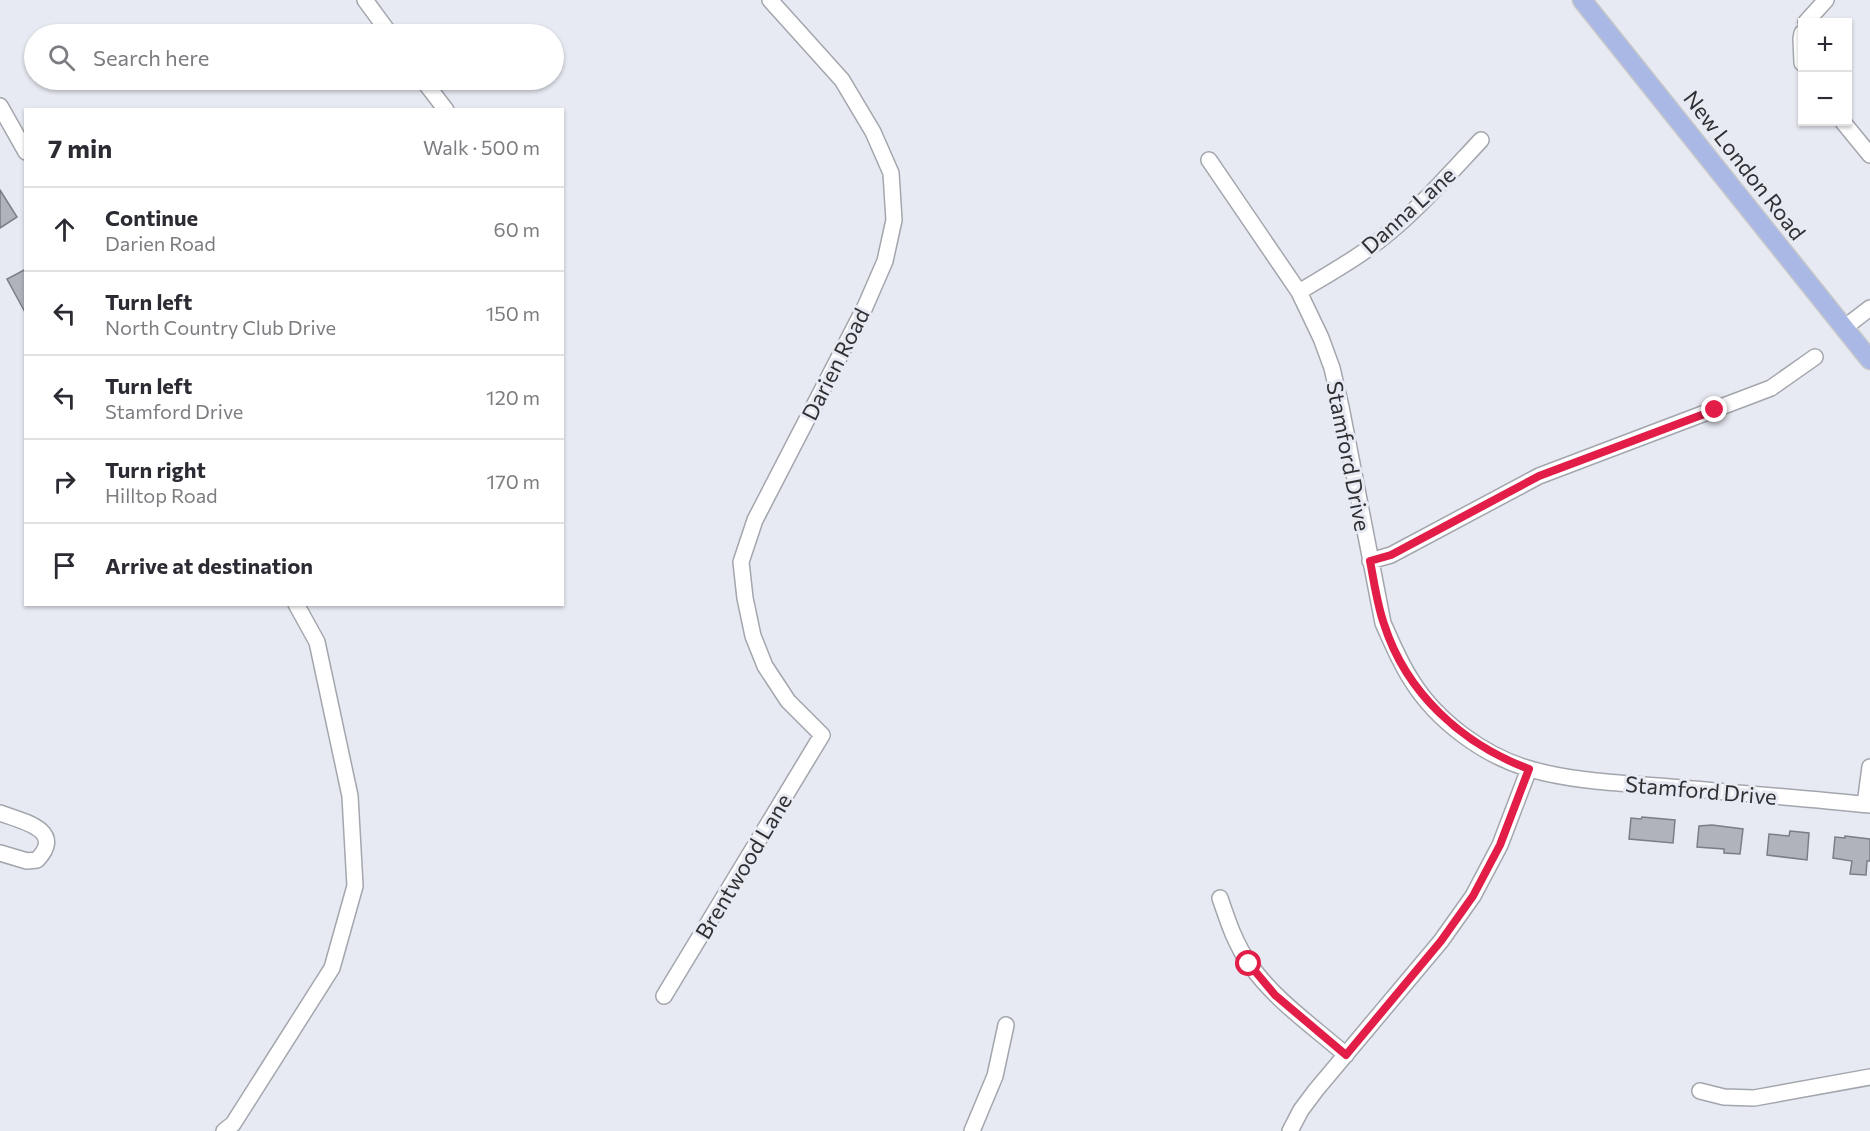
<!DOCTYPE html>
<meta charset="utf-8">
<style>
:root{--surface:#fff;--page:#f2f2f3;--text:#2b2b33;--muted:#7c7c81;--line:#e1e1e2}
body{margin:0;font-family:Commissioner,sans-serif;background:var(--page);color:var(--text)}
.controls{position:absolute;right:18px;top:18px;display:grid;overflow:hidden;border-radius:0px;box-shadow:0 2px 4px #0004}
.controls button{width:54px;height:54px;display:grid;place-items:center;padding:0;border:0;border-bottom:2px solid var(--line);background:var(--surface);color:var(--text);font:30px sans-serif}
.stop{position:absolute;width:18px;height:18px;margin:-14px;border:4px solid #e11d48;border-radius:50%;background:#fff}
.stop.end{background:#e11d48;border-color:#fff;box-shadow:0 2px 6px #0008}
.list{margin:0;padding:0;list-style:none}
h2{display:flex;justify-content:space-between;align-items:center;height:78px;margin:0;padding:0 24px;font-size:26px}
h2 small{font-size:20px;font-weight:400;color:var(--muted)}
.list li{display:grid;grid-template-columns:39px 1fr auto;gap:18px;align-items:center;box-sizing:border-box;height:84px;padding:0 24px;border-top:2px solid var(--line)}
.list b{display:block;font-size:22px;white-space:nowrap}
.list p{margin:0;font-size:20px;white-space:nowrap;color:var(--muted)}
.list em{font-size:20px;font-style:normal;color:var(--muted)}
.icon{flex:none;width:33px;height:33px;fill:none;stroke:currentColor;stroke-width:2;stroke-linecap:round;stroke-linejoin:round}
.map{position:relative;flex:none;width:1870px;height:1131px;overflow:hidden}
.search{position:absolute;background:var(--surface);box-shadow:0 2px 4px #0004;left:24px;top:24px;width:540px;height:66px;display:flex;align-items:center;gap:15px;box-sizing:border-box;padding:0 21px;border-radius:33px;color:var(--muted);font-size:22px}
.panel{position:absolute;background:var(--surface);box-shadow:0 2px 4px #0004;left:24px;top:108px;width:540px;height:498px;border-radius:0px}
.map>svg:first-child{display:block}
.building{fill:#b0b3ba;stroke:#7b7e85;stroke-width:1.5}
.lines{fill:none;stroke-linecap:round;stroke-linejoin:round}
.minor-casing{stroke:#a3a6ad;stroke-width:18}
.major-casing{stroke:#c9c9ca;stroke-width:21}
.minor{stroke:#fff;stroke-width:15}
.major{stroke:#aab8e5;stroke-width:18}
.route{stroke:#e11d48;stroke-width:8}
.labels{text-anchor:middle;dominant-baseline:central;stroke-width:6;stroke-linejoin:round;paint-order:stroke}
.street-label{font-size:22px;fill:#2f3033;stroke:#e7eaf2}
</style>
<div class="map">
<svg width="1870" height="1131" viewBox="0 0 1870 1131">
<rect width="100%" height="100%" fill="#e7eaf2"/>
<path class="building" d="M0,190L17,217L0,228Z
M26,269V314L7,279Z
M1642,817L1675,820L1673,843L1629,839L1631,818L1641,819Z
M1712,825L1743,829L1740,854L1724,853V849L1697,847L1699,826Z
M1790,831L1809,833L1807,860L1767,855L1769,834L1789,836Z
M1845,836L1870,839V861H1867L1866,875L1850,874L1852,861L1833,858L1835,837L1845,838Z"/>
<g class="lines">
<g class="minor-casing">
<path id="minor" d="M365,0L390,34
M1806,22L1826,0
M1802,33L1801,39L1802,63
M423,80L446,110
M0,106L26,152
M1843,122L1870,155
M1209,160L1299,292L1321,338L1332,368L1341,407L1383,623C1392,643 1400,663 1412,681C1437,721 1484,756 1530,769C1575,782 1624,783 1670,787C1737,793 1803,798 1870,805
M1299,292C1330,273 1363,255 1391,231C1424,203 1452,171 1481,140
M1844,328L1870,308
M1370,561L1391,555L1539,476L1771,388L1815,357
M1865,804L1870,767
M0,813C22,821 66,830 37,860L27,861L0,853
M1220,898C1228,922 1236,946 1251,966C1276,1001 1314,1027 1346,1055
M664,996L822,735L788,701L765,666L753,636L745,598L741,562L755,520L865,307L885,261L894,220L891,173L873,132L842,80L770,0
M1700,1091L1724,1097L1754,1098L1870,1077
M224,1131L233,1124L332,968L355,886L350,796L317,642L296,604
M972,1131L995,1076L1006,1025
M1290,1131L1301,1110L1316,1090L1441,941L1473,896L1500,845L1529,769"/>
</g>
<g class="major-casing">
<path id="major" d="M1582,0L1870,360"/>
</g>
<use href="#minor" class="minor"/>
<use href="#major" class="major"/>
</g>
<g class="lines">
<path class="route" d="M1249,964L1275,995L1346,1055L1441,941L1473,896L1500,845L1529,769C1462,744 1406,693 1384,624C1377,604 1374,581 1370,561L1391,555L1539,476L1715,410"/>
</g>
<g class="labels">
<g class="street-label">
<text transform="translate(1745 165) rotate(52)">New London Road</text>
<text transform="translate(1408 210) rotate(-42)">Danna Lane</text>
<text transform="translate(835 364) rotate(-63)">Darien Road</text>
<text transform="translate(1349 456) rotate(79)">Stamford Drive</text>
<text transform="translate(1701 790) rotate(5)">Stamford Drive</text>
<text transform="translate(743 866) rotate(-59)">Brentwood Lane</text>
</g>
</g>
</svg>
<div class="controls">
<button>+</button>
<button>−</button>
</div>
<div class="stop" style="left:1249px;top:964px"></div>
<div class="stop end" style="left:1715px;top:410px"></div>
<div class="search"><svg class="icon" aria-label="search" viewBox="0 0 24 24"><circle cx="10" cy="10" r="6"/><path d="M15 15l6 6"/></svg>Search here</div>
<section class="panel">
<h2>7 min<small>Walk · 500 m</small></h2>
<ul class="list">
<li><svg class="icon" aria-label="ahead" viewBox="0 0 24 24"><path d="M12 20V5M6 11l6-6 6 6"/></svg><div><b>Continue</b><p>Darien Road</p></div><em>60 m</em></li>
<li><svg class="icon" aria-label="left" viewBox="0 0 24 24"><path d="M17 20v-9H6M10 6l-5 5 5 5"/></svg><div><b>Turn left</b><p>North Country Club Drive</p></div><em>150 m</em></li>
<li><svg class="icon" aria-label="left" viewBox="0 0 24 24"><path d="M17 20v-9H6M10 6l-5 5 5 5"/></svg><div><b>Turn left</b><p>Stamford Drive</p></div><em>120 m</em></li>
<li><svg class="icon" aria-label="right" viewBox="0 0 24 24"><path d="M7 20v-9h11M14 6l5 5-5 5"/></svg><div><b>Turn right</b><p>Hilltop Road</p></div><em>170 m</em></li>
<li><svg class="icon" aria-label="arrive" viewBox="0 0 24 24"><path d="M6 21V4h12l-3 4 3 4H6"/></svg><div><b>Arrive at destination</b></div></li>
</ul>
</section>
</div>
